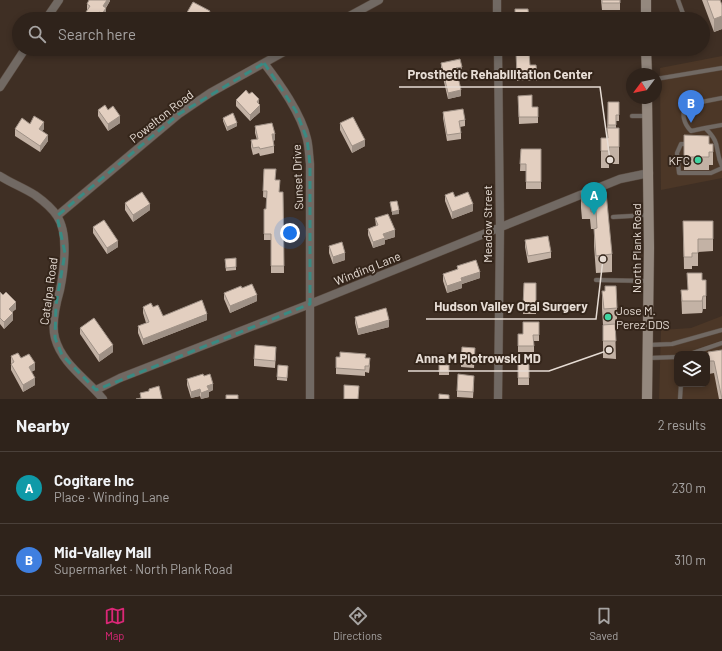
<!DOCTYPE html>
<meta charset="utf-8">
<style>
:root{--surface:#2f231b;--page:#3b2f28;--text:#f1f3f6;--muted:#a7a4a3;--line:#4a403a;--accent:#db2777}
body{margin:0;font-family:Barlow,sans-serif;background:var(--page);color:var(--text)}
.controls{position:absolute;right:12px;bottom:12px;display:grid;overflow:hidden;border-radius:8px;box-shadow:0 2px 6px #0003}
.controls button{width:36px;height:36px;display:grid;place-items:center;padding:0;border:0;border-bottom:1px solid var(--line);background:var(--surface);color:var(--text);font:20px sans-serif}
.compass{position:absolute;left:626px;top:68px;width:36px;height:36px;border-radius:50%;background:var(--surface);box-shadow:0 2px 6px #0003;rotate:238deg}
.you{position:absolute;left:290px;top:233px;width:14px;height:14px;margin:-10px;border:3px solid #fff;border-radius:50%;background:#1a73e8;box-shadow:0 0 0 6px #1a73e833}
.badge{display:grid;place-items:center;width:26px;height:26px;border-radius:50%;background:var(--accent);color:#fff;font-size:13px;font-weight:700}
.pin{position:absolute;translate:-50% -33px;filter:drop-shadow(0 1px 2px #0008)}
.pin::after{content:'';position:absolute;top:21px;width:14px;height:12px;background:inherit;clip-path:polygon(0 0,100% 0,50% 100%)}
.list{margin:0;padding:0;list-style:none}
h2{display:flex;justify-content:space-between;align-items:center;height:52px;margin:0;padding:0 16px;font-size:17px}
h2 small{font-size:13px;font-weight:400;color:var(--muted)}
.list li{display:grid;grid-template-columns:26px 1fr auto;gap:12px;align-items:center;box-sizing:border-box;height:72px;padding:0 16px;border-top:1px solid var(--line)}
.list b{display:block;font-size:15px;white-space:nowrap}
.list p{margin:0;font-size:13px;white-space:nowrap;color:var(--muted)}
.list em{font-size:13px;font-style:normal;color:var(--muted)}
.icon{flex:none;width:22px;height:22px;fill:none;stroke:currentColor;stroke-width:2;stroke-linecap:round;stroke-linejoin:round}
.map{position:relative;flex:none;width:722px;height:399px;overflow:hidden}
.search{position:absolute;background:var(--surface);box-shadow:0 2px 6px #0003;left:12px;right:12px;top:12px;height:44px;display:flex;align-items:center;gap:10px;box-sizing:border-box;padding:0 14px;border-radius:22px;color:var(--muted);font-size:15px}
.sheet{height:196px;background:var(--surface)}
nav{display:flex;justify-content:space-around;align-items:center;box-sizing:border-box;height:56px;border-top:1px solid var(--line);background:var(--surface);font-size:11px;color:var(--muted)}
nav a{display:grid;justify-items:center;gap:2px}
nav .on{color:var(--accent)}
.map>svg:first-child{display:block}
.built{fill:#4c3727;fill-rule:evenodd}
.lines{fill:none;stroke-linecap:round;stroke-linejoin:round}
.lane-casing{stroke:#5a4b40;stroke-width:5}
.street-casing{stroke:#5a4b40;stroke-width:9}
.secondary-casing{stroke:#5a4b40;stroke-width:11}
.lane{stroke:#716963;stroke-width:4}
.street{stroke:#716963;stroke-width:8}
.secondary{stroke:#94887e;stroke-width:10}
.wall{fill:#c3b2a5}
.shaded-wall{fill:#9f9186}
.building{fill:#e3cfc0;stroke:#9f9186}
.marked{fill:none;stroke:#3a8a82;stroke-width:3;stroke-dasharray:8 5;stroke-linejoin:round}
.poi-dot{fill:#40d4a1;stroke:#34251a;stroke-width:1.5}
.labels{text-anchor:middle;dominant-baseline:central;stroke-width:4;stroke-linejoin:round;paint-order:stroke}
.street-label{font-size:12px;fill:#e6dcd4;stroke:#34251a}
.poi-label{font-size:12px;fill:#e6dcd4;stroke:#34251a;text-anchor:end}
.leader{fill:none;stroke:#e6dcd4;stroke-width:1.5}
.callout-dot{fill:#e6dcd4;stroke:#34251a;stroke-width:1.5}
.callout-label{font-size:13px;text-anchor:middle;font-weight:bold;fill:#e6dcd4;stroke:#34251a;stroke-width:4;stroke-linejoin:round;paint-order:stroke}
</style>
<div class="map">
<svg width="722" height="399" viewBox="0 0 722 399">
<rect width="100%" height="100%" fill="#3f2f24"/>
<path class="built" d="M722,56V178L661,190L660,68Z
M722,316V399H659L661,330L691,328ZM677,354H707V384H677Z"/>
<g class="lines">
<g class="lane-casing">
<path id="lane" d="M678,0L685,19
M656,79L722,68
M722,98L686,105C681,114 684,124 691,131L705,128C722,144 714,149 722,166
M632,116H647
M705,128L722,125
M690,144H681L677,153L679,173H711L722,168
M613,217L648,215
M596,280L648,281
M648,345L672,344L722,330
M690,354L722,343
M649,358L677,357
M680,399L681,384"/>
</g>
<g class="street-casing">
<path id="street" d="M497,0V19
M46,19L59,0
M344,19L379,0
M264,63C280,84 301,113 307,139C309,147 309,156 310,164V399
M0,87L25,49
M0,176C11,183 24,188 35,195C42,200 52,208 57,216C69,233 64,270 60,290C56,304 51,323 55,338C62,364 87,379 103,399
M57,216L179,114L210,93L289,49
M96,390L120,378L310,304L620,179L649,173
M498,399L500,227L498,49"/>
</g>
<g class="secondary-casing">
<path id="secondary" d="M646,19V0
M646,49L647,74
M647,98L649,248L647,399"/>
</g>
<use href="#lane" class="lane"/>
<use href="#street" class="street"/>
<use href="#secondary" class="secondary"/>
</g>
<path class="wall" d="M110,0V1L106,8V15L104,19H84V15L87,11V4Z
M601,0H620V10H602Z
M702,0H720L722,5V29L714,32Z
M185,16L210,17V19H185Z
M443,49H456V51L443,53Z
M516,53L530,65L537,74V81H517Z
M441,63L462,73L458,74L461,96L448,99L441,69Z
M518,96L532,107H538V123L519,124Z
M236,100L259,105L260,112L250,121L236,106Z
M608,102H619V121H616V128H619V164H609V168H601V138H607Z
M98,110H108L120,123L108,131L98,116Z
M443,112L465,120V126L460,127L461,133V139L447,141L443,118Z
M223,118L237,126L227,131L223,121Z
M340,123L365,146L352,153L340,130Z
M30,124L44,129L42,131L48,141L40,152L15,136V129Z
M255,126L275,140L273,141L274,146V153L260,156L259,153L253,155L251,147V140H257L255,133Z
M684,135L709,144H713V165H709V170H684Z
M521,149H541V189H526V171H520Z
M264,169L276,180L279,192H283L284,273H271V240H264V209H266V198L263,197Z
M581,191L593,193L612,254V272L596,273L594,246V229H591L590,219H582L581,208Z
M445,195L455,197L473,211L452,219L445,201Z
M125,203L150,210L133,222L125,210Z
M375,218L395,237L385,240V244L373,248L368,235V229L376,226Z
M683,221H713V251L698,252V266H692V269H684Z
M93,227L118,247L107,254L93,233Z
M525,240L551,252V258L528,263L525,247Z
M329,246L345,260L333,264L329,253Z
M225,262L236,267V270L226,271Z
M457,266L480,278L462,284V288L447,293L443,281V274L457,270Z
M702,280H706V309H703L702,313L682,314L681,290H687Z
M524,283H536V314H523Z
M242,288L257,301L230,313L224,299V293Z
M602,291L617,308V326H615L616,359L603,358V325L602,309Z
M0,292L16,309L12,312L13,320L4,329L0,324Z
M143,307H153L163,316L207,320L143,345L138,333V326L146,323L143,313Z
M355,317L389,327L358,335L355,323Z
M539,322V341H534V352H518V334H523Z
M80,328L113,352L99,362L80,334Z
M475,348L474,368L461,367V361Z
M722,350V399H719L714,373L709,374L708,365V352Z
M276,353L275,368L254,366V359Z
M11,356L21,358L35,370L31,372L35,385L23,392L11,370Z
M366,358L370,365L369,373L365,372V376L336,374V368Z
M518,364H529V385H518Z
M278,365L288,366L287,381L277,380Z
M439,365H449V375H439Z
M204,376L213,390L209,392V397L201,399L200,396L191,398L187,385V379Z
M474,382L473,398L457,397V391Z"/>
<path class="shaded-wall" d="M107,0H110V1L103,12V6Z
M106,8V15L104,19H102V14Z
M210,11V19H206Z
M99,12V19H94Z
M722,16V29L714,32V19Z
M462,67V73L456,75V68Z
M461,90V96L448,99V93Z
M259,99V106L257,102Z
M260,105V112L250,121V115Z
M120,116V123L108,131V124Z
M44,122V129L39,135V129Z
M237,123V126L227,131V127Z
M272,134H275V140L272,141Z
M48,135V141L40,152V146Z
M365,140V146L352,153V146Z
M150,204V210L133,222V215Z
M473,204V211L452,219V212Z
M399,210V214L392,215V212Z
M395,230V237L385,240V244L373,248V242L383,234Z
M118,241V247L107,254V248Z
M345,253V260L333,264V257Z
M480,272V278L462,284V288L447,293V286L461,278Z
M257,295V301L230,313V306Z
M703,296V309L702,313V301Z
M16,302V309L9,315V309Z
M13,313V320L4,329V322Z
M207,314V320L143,345V339Z
M389,320V327L358,335V329Z
M113,345V352L99,362V355Z
M35,363V370L29,373V367Z
M35,378V385L23,392V385Z
M213,384V390L209,392V397L201,399V393L207,386Z
M200,389V396L191,398V392Z"/>
<path class="building" d="M89,0H107L103,6L106,8L102,14L99,12L94,19H90L84,15L90,6L87,4Z
M602,0H620V3H602Z
M707,0H720L722,5V16L714,19Z
M193,2L210,11L206,19H191L185,16Z
M515,9H528L529,19H515Z
M516,53H529L530,65H536L537,74L517,75Z
M460,59L462,67L456,68L461,90L448,93L441,63Z
M246,90L249,94L252,92L259,99L257,102L260,105L250,115L236,100Z
M532,95V107H538V117H519L518,96Z
M608,102H619V115H616V125H608Z
M105,105L108,110L113,106L120,116L108,124L98,110Z
M463,109L465,120L459,121L461,133L447,135L443,112Z
M233,113L237,123L227,127L223,118Z
M34,116L44,122L39,129L48,135L40,146L15,129L22,118L30,124Z
M353,117L365,140L352,146L340,123Z
M272,123L275,134H272L274,146L260,149L259,147L253,148L251,140L258,139L255,126Z
M607,128H619V147H609V151H601V138H608Z
M684,135L709,136V144H713V152H709V157H684Z
M521,149H541V182H526V164H520Z
M264,169H276L275,180H280L279,192H283L284,266H271V234H264V209H266L267,191H263Z
M592,190L593,193L606,192L612,254L596,256L594,229L597,228L596,211L591,212L590,202H582L581,191Z
M142,192L150,204L133,215L125,203Z
M453,192L455,197L468,192L473,204L452,212L445,195Z
M397,201L399,210L392,212L390,202Z
M388,214L395,230L383,234L385,238L373,242L368,229L378,225L375,218Z
M104,220L118,241L107,248L93,227Z
M683,221H713V239H698V253H692V257H684Z
M548,236L551,252L528,256L525,240Z
M342,242L345,253L333,257L329,246Z
M236,258V267L226,268L225,259Z
M476,260L480,272L461,278L462,281L447,286L443,274L458,269L457,266Z
M687,273H702V280H706V296H703L702,301H682L681,290H688Z
M524,283H536V308L523,307Z
M252,284L257,295L230,306L224,293L241,286L242,288Z
M605,286H616L617,308L604,309L602,291H605Z
M0,292L3,295L6,292L16,302L9,309L13,313L4,322L0,318Z
M202,300L207,314L143,339L138,326L149,322L143,307L151,303L153,307L158,305L163,316Z
M386,308L389,320L358,329L355,317Z
M94,318L113,345L99,355L80,328Z
M523,322H539V335H533L534,346H518V334H523Z
M615,324L616,341H603V325Z
M255,345L276,347L275,361L254,359Z
M462,347L475,348L474,361H461Z
M722,350V399L714,361H709L708,352Z
M340,352L366,354L365,358H370L369,366H365V370L336,368V357H340Z
M18,353L21,358L29,354L35,363L29,367L35,378L23,385L11,364L14,362L11,356Z
M518,364H529V378H518Z
M278,365L288,366L287,378L277,377Z
M439,365H449V372H439Z
M203,374L204,376L210,374L213,384L207,386L209,390L201,393L200,389L191,392L187,379Z
M458,374L474,376L473,392L457,391Z
M344,385L359,386L358,399H344Z
M159,386L162,399H136L141,398L140,393L149,391V389Z
M439,394L449,395V399H439Z
M226,395H238V399H226Z"/>
<path class="marked" d="M264,63L296,111L307,139L310,164V304L96,390L62,355L55,338L56,305L65,253L57,216L179,114Z"/>
<g class="poi-dot">
<circle cx="698" cy="160" r="4"/>
<circle cx="608" cy="317" r="4"/>
</g>
<g class="labels">
<g class="street-label">
<text transform="translate(161 116) rotate(-38)">Powelton Road</text>
<text transform="translate(297 177) rotate(-92)">Sunset Drive</text>
<text transform="translate(487 224) rotate(-90)">Meadow Street</text>
<text transform="translate(636 248) rotate(-90)">North Plank Road</text>
<text transform="translate(367 268) rotate(-22)">Winding Lane</text>
<text transform="translate(48 291) rotate(-82)">Catalpa Road</text>
</g>
<g class="poi-label">
<text x="690" y="160">KFC</text>
<text x="616" y="310" text-anchor="start">Jose M.<tspan x="616" dy="14">Perez DDS</tspan></text>
</g>
</g>
<path class="leader" d="M610 160L600 87H399M603 259L596 319H426M609 350L549 371H408"/>
<g class="callout-dot">
<circle cx="610" cy="160" r="4"/>
<circle cx="603" cy="259" r="4"/>
<circle cx="609" cy="350" r="4"/>
</g>
<g class="callout-label">
<text x="500" y="79">Prosthetic Rehabilitation Center</text>
<text x="511" y="311">Hudson Valley Oral Surgery</text>
<text x="478" y="363">Anna M Piotrowski MD</text>
</g>
</svg>
<div class="controls">
<button><svg class="icon" aria-label="layers" viewBox="0 0 24 24"><path d="M12 4l9 5-9 5-9-5zM3 14l9 5 9-5"/></svg></button>
</div>
<svg class="compass" viewBox="-18 -18 36 36"><path d="M0-13l5 13h-10z" fill="#e53935"/><path d="M0 13l5-13h-10z" fill="#a7a4a3"/></svg>
<div class="you"></div>
<div class="pin badge" style="left:594px;top:215px;background:#0f9aa8">A</div>
<div class="pin badge" style="left:691px;top:123px;background:#3f7fe0">B</div>
<div class="search"><svg class="icon" aria-label="search" viewBox="0 0 24 24"><circle cx="10" cy="10" r="6"/><path d="M15 15l6 6"/></svg>Search here</div>
</div>
<section class="sheet">
<h2>Nearby<small>2 results</small></h2>
<ul class="list">
<li><span class="badge" style="background:#0f9aa8">A</span><div><b>Cogitare Inc</b><p>Place · Winding Lane</p></div><em>230 m</em></li>
<li><span class="badge" style="background:#3f7fe0">B</span><div><b>Mid-Valley Mall</b><p>Supermarket · North Plank Road</p></div><em>310 m</em></li>
</ul>
</section>
<nav>
<a class="on"><svg class="icon" aria-label="map" viewBox="0 0 24 24"><path d="M3 6l6-2 6 2 6-2v14l-6 2-6-2-6 2zM9 4v14M15 6v14"/></svg>Map</a>
<a><svg class="icon" aria-label="directions" viewBox="0 0 24 24"><path d="M12 3l9 9-9 9-9-9zM9 14v-3h6M13 9l2 2-2 2"/></svg>Directions</a>
<a><svg class="icon" aria-label="saved" viewBox="0 0 24 24"><path d="M7 4h10v16l-5-4-5 4z"/></svg>Saved</a>
</nav>
